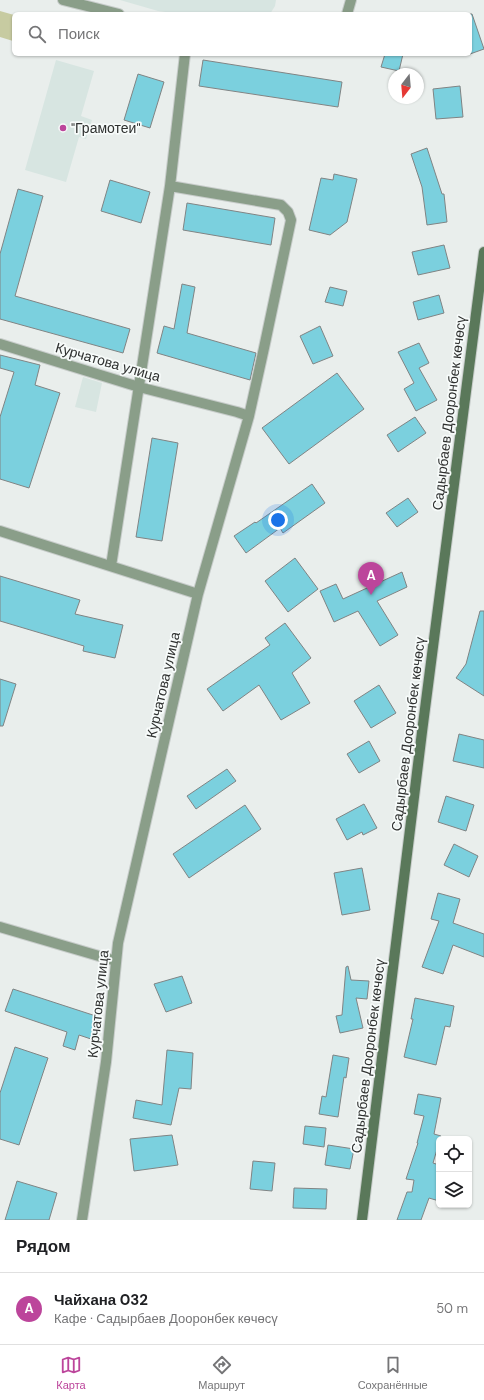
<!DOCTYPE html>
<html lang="ru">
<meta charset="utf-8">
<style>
:root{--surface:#fff;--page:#f6f6f6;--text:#202124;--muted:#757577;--line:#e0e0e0;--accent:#bc459b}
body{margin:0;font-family:"DM Sans",sans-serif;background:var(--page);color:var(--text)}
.controls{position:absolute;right:12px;bottom:12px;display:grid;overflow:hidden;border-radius:6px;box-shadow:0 1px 3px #0004}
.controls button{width:36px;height:36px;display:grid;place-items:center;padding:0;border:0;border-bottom:1px solid var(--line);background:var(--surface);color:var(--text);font:20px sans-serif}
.compass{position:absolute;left:388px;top:68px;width:36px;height:36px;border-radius:50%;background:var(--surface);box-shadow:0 1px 3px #0004;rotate:196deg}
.you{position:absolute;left:278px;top:520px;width:14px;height:14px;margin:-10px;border:3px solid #fff;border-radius:50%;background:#1a73e8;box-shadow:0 0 0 6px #1a73e833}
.badge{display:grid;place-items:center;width:26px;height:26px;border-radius:50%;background:var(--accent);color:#fff;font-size:13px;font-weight:700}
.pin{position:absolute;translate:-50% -33px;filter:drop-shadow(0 1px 2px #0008)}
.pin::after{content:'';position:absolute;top:21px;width:14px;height:12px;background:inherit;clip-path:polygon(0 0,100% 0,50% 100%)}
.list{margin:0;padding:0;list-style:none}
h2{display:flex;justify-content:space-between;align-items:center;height:52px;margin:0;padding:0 16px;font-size:17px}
h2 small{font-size:13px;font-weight:400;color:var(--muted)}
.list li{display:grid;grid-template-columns:26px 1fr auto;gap:12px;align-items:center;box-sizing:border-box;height:72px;padding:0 16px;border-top:1px solid var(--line)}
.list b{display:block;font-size:15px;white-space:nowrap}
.list p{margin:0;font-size:13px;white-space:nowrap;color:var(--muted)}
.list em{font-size:13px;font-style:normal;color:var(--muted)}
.icon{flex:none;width:22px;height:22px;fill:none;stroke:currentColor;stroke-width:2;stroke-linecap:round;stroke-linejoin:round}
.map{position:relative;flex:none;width:484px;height:1220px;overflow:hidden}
.search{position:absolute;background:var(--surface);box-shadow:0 1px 3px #0004;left:12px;right:12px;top:12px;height:44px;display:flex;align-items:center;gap:10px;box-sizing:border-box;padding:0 14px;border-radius:6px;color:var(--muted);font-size:15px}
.sheet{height:124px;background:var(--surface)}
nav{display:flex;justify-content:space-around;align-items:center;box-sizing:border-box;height:56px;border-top:1px solid var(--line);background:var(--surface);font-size:11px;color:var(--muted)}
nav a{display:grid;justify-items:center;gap:2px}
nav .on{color:var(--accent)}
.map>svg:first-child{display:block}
.built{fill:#d7e5e1}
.green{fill:#c7cba1}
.building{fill:#7bd0de;stroke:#808484}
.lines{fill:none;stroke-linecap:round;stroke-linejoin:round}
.street-casing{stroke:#c7ccca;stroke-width:12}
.secondary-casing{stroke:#c7ccca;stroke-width:12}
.street{stroke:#8a9e89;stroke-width:10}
.secondary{stroke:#5a785a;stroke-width:10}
.poi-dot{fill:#bc459b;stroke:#f7fbfa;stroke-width:1.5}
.labels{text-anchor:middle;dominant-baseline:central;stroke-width:3.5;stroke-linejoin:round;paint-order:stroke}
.poi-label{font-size:14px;fill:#2e302f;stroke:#f7fbfa;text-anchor:start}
.street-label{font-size:14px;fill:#2e302f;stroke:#f7fbfa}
</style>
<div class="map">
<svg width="484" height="1220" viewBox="0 0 484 1220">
<rect width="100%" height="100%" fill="#e9eeec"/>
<path class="built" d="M120,0H276L275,6L270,14H180L158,11Z
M56,60L94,71L81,116L92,120L86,139L79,137L66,182L25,170Z
M83,377L102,383L96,412L75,407Z"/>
<path class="green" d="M0,11L14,15L13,41L0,37Z"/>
<path class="building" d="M470,14H472L484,49L470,54Z
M385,54H403L399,71L381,67Z
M203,60L342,82L338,107L199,86Z
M138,74L164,82L150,128L124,120Z
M460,86L463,117L436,119L433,89Z
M427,148L442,194H444L447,222L427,225L422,187L411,154Z
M334,174L357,179L347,222L330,235L309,230L321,178L333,180Z
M110,180L150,192L141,223L101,211Z
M18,189L43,196L15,296L130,329L123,353L0,319V254Z
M187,203L275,218L271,245L183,230Z
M444,245L450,268L418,275L412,252Z
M182,284L195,287L187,333L256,353L250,380L157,353L164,326L174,329Z
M330,287L347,291L343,306L325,302Z
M439,295L444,313L418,320L413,302Z
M320,326L333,356L313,364L300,336Z
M419,343L429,363L419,368L437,400L416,411L404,389L414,383L398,352Z
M0,355L40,365L35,385L60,393L29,488L0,479V417L14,372L0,368Z
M337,373L364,409L289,464L262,428Z
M415,417L426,433L398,452L387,435Z
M152,438L178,443L162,541L136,537Z
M312,484L325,503L283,533L280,528L246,553L234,536L255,522L256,523Z
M408,498L418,512L397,527L386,513Z
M295,558L318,589L288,612L265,581Z
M402,572L407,587L377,601L398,635L380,646L358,611L334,622L320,591L336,584L343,599Z
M0,576L80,600L75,614L123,625L115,658L83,651L84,646L0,621Z
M480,611H484V696L456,678L466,664Z
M285,623L311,658L292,673L310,703L281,720L259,685L223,711L207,689L270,645L265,638Z
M0,679L16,684L3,726H0Z
M379,685L396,713L371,728L354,701Z
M459,734L484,740V768L453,761Z
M369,741L380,761L359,773L347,754Z
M227,769L236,781L196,809L187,796Z
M446,796L474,805L466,831L438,822Z
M364,804L377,828L363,835L362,832L347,840L336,819Z
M245,805L261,829L189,878L173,854Z
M454,844L478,856L469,877L444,865Z
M362,868L370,910L342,915L334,873Z
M438,893L460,899L453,923L484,934V957L453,945L443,974L422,967L439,921L431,919Z
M348,966L351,980L369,981L367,999L356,998L363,1028L340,1033L336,1016L342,1015L346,967Z
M182,976L192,1003L166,1012L154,984Z
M13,989L102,1018L94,1040L79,1035L75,1050L63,1046L67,1032L5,1011Z
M415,998L454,1006L450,1027L445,1026L436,1065L404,1057L413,1019H411Z
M15,1047L48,1058L19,1145L0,1139V1093Z
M167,1050L193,1053L191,1089L179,1088L171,1125L133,1118L136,1100L162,1105Z
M333,1055L349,1058L346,1078L344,1077L338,1117L319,1114L322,1096L326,1097Z
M418,1094L441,1098L434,1134L441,1136L433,1163L439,1165V1201L429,1198L421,1220H397L407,1192H412L414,1180L406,1179L418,1143H417L424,1116L414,1114Z
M305,1126L326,1128L324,1147L303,1144Z
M172,1135L178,1165L134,1171L130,1139Z
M328,1145L354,1149L350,1169L325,1165Z
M253,1161L275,1163L272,1191L250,1189Z
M17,1181L57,1193L49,1220H5Z
M294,1188L327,1189L326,1209L293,1208Z"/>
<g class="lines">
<g class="street-casing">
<path id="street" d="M63,0L119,14
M347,14L351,0
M170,186L281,205L288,212L291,220L264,348L249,416
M0,344L139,387L237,412L249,416L198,594L118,943L106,1062L82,1220
M0,531L198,594
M111,566L170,186L185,54
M0,927L116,961"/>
</g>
<g class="secondary-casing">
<path id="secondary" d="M362,1220L422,732L484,252"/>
</g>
<use href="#street" class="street"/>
<use href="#secondary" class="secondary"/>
</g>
<circle class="poi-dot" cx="63" cy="128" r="4"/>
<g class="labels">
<g class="poi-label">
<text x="71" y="128">"Грамотеи"</text>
</g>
<g class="street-label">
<text transform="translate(108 362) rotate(16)">Курчатова улица</text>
<text transform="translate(449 413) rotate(-83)">Садырбаев Дооронбек көчөсү</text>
<text transform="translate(163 685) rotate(-77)">Курчатова улица</text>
<text transform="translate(408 734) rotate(-83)">Садырбаев Дооронбек көчөсү</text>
<text transform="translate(98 1004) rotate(-84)">Курчатова улица</text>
<text transform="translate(368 1056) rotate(-83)">Садырбаев Дооронбек көчөсү</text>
</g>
</g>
</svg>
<div class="controls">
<button><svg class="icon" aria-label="locate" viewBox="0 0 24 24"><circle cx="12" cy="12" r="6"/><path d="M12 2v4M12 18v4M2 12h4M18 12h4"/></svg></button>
<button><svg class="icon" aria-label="layers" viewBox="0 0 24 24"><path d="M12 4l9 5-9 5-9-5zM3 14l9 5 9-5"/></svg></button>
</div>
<svg class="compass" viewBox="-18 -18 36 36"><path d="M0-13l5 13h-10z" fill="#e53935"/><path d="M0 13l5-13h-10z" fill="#757577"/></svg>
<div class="you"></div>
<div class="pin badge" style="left:371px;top:595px">A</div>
<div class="search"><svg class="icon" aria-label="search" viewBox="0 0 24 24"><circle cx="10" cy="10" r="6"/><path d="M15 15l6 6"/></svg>Поиск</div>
</div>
<section class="sheet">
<h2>Рядом<small></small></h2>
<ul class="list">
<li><span class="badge">A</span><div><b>Чайхана 032</b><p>Кафе · Садырбаев Дооронбек көчөсү</p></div><em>50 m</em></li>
</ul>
</section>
<nav>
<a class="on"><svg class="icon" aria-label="map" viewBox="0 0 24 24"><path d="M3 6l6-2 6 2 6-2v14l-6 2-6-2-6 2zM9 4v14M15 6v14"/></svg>Карта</a>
<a><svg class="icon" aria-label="directions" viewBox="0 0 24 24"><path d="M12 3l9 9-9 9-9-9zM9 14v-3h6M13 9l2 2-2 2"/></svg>Маршрут</a>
<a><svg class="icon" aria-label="saved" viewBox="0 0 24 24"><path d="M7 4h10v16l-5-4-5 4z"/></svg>Сохранённые</a>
</nav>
